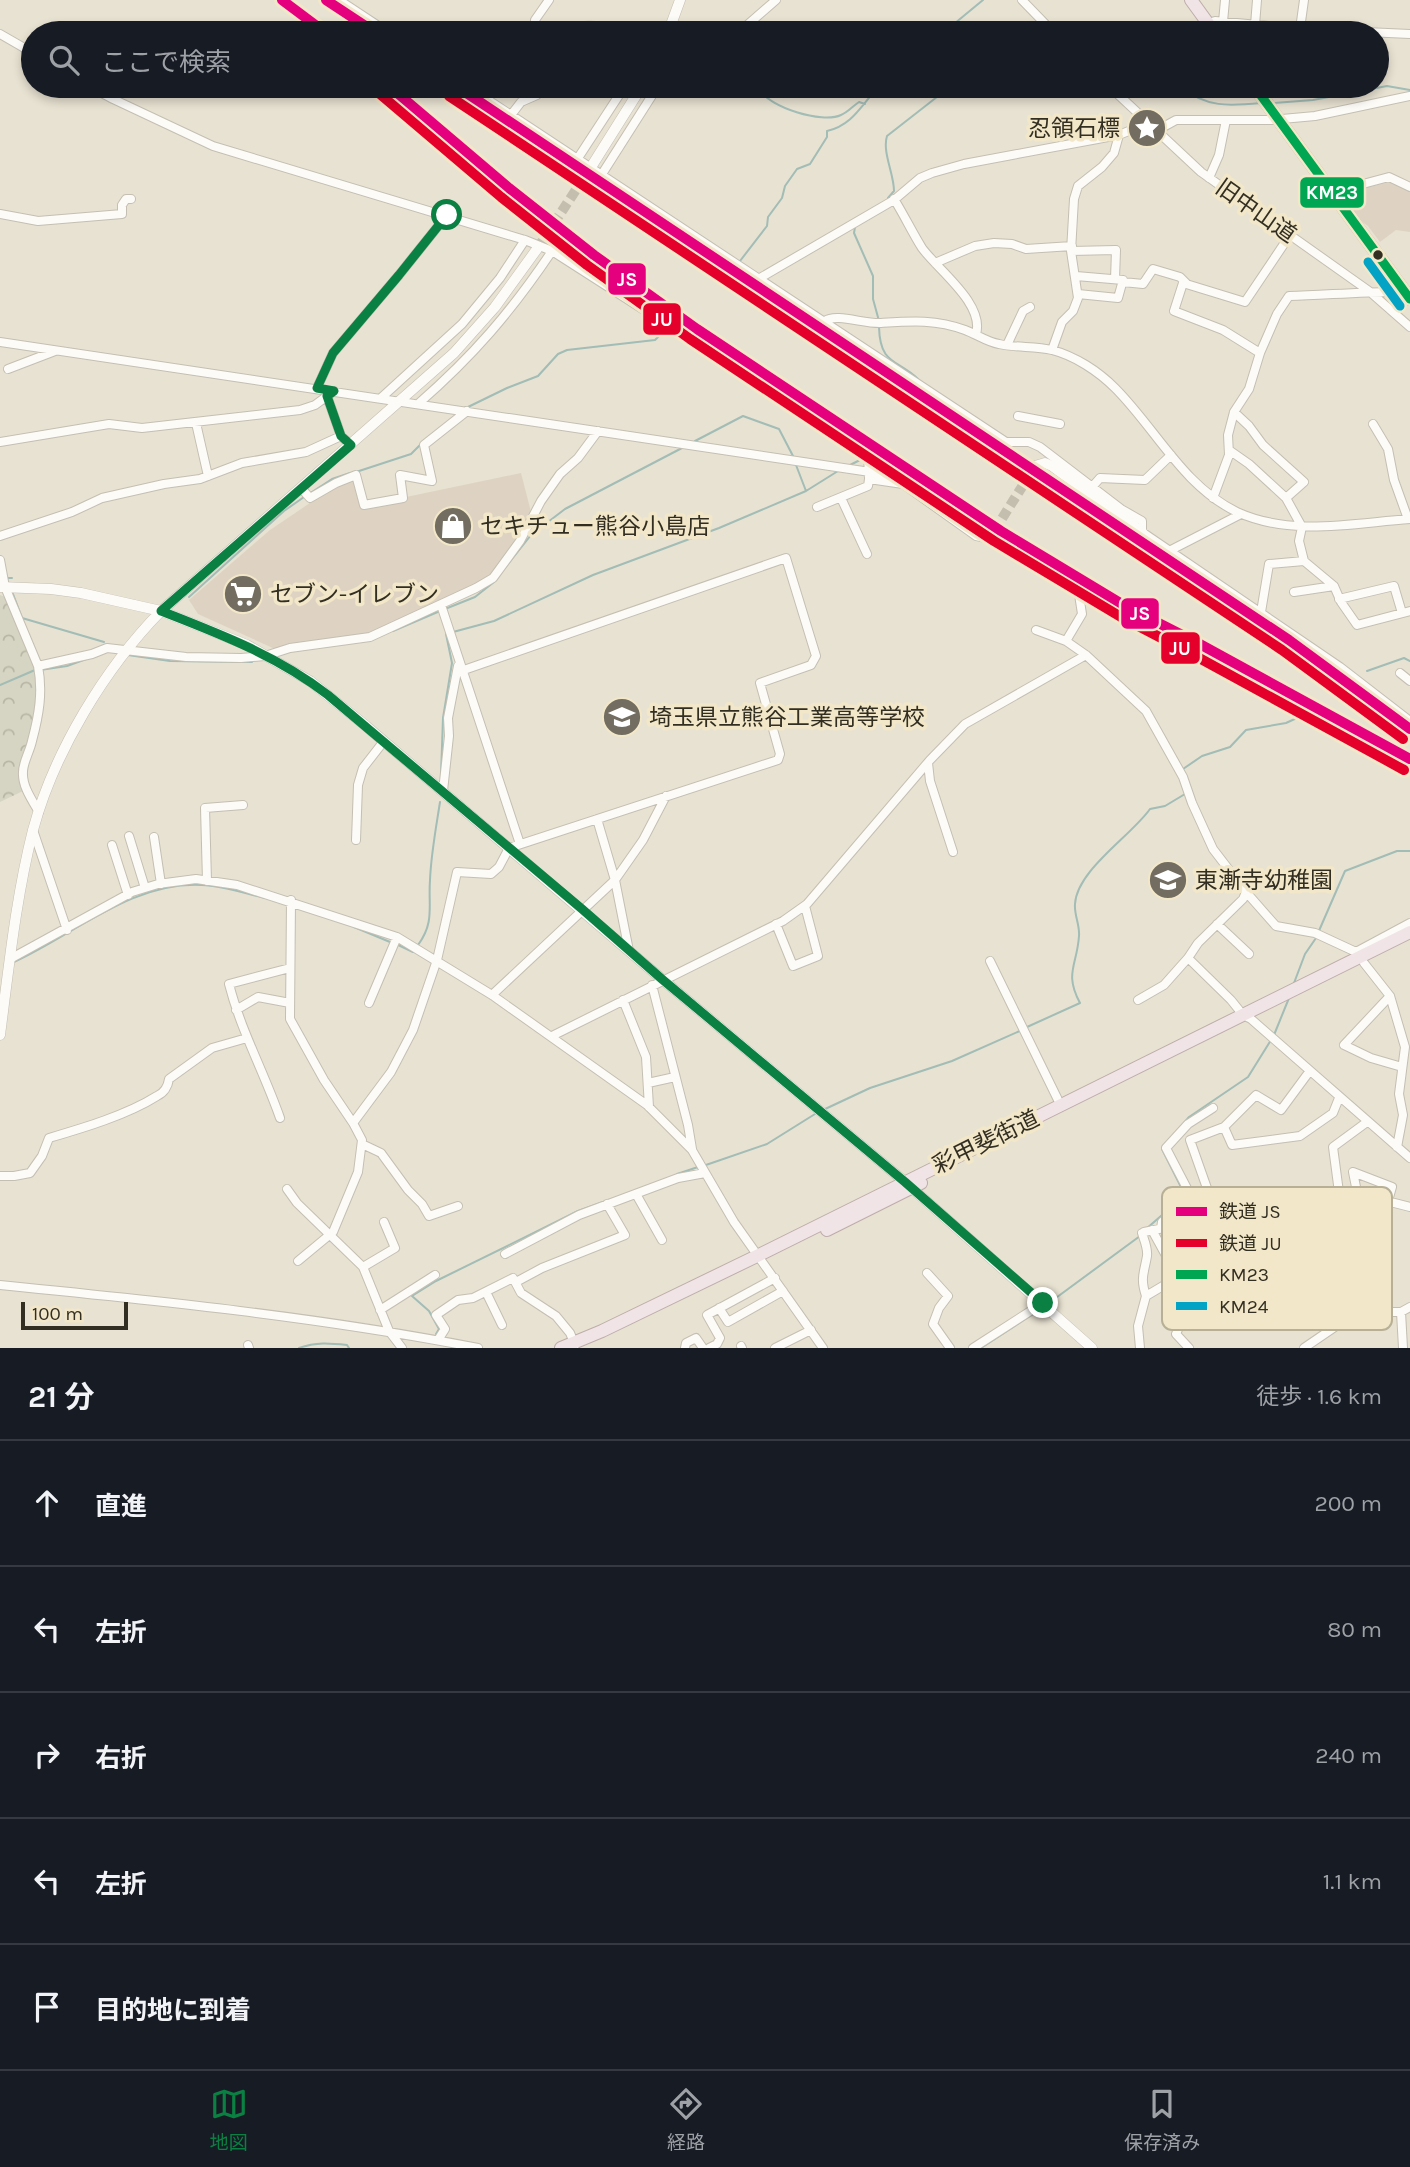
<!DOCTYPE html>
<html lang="ja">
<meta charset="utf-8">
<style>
:root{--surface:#171b24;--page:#242831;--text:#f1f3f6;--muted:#9ea1a6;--line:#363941;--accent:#0b8043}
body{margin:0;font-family:Karla,"Noto Sans JP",sans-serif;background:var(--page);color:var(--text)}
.scale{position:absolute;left:21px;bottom:18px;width:107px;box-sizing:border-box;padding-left:7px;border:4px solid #322e22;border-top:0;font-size:19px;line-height:24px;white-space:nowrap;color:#322e22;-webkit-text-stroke:5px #f2e7c8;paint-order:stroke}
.stop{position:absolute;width:21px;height:21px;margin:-16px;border:5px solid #0b8043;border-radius:50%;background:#fff}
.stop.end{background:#0b8043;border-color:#fff;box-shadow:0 2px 7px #0008}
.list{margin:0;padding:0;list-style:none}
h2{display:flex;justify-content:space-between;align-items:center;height:91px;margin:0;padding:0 28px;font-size:30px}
h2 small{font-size:23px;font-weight:400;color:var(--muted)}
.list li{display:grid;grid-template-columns:46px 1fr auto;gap:21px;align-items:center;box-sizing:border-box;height:126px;padding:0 28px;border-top:2px solid var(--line)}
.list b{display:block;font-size:26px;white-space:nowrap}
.list em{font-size:23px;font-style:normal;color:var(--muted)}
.icon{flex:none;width:38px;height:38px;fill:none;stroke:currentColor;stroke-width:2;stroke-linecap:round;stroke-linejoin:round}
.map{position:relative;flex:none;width:1410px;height:1348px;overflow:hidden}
.search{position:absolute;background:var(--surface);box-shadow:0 4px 10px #0003;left:21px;right:21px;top:21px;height:77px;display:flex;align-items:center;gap:18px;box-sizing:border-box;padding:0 24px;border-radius:38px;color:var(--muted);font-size:26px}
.sheet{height:721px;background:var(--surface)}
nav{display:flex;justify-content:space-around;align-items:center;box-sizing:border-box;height:98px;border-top:2px solid var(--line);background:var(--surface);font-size:19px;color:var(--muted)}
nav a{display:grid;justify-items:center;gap:4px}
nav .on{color:var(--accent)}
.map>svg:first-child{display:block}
.commercial{fill:#ded3c2}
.forest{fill:url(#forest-crowns)}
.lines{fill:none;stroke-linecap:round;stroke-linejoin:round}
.stream{stroke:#a2bcb6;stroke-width:2}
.tertiary-tunnel{stroke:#c4beaf;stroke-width:10;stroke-dasharray:10 5;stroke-linecap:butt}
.minor-casing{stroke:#c4bfb2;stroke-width:10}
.tertiary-casing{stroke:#c4bfb2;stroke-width:11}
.trunk-casing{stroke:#beadaa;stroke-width:14}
.minor{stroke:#fcfbf8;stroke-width:8}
.tertiary{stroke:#fcfbf8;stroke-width:10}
.trunk{stroke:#f0e4e6;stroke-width:12}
.bus-1-casing{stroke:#f2e7c8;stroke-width:14}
.bus-2-casing{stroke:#f2e7c8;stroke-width:14}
.bus-1{stroke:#00a651;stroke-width:9}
.bus-2{stroke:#02a3c5;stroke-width:9}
.rail-1-casing{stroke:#f2e7c8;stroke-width:16}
.rail-2-casing{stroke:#f2e7c8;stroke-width:16}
.rail-1{stroke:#e5007d;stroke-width:10}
.rail-2{stroke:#e4002b;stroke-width:10}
.route{stroke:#0b8043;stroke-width:9}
.bus-dot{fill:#322e22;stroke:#f2e7c8;stroke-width:2.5}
.labels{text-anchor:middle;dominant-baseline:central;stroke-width:7;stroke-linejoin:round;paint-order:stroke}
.poi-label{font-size:23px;fill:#322e22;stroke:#f2e7c8;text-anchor:start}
.street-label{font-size:23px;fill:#322e22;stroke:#f2e7c8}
.key{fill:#f2e7c8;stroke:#b8b096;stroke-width:2}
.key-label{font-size:19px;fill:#322e22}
.line-badge{stroke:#f2e7c8;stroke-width:2.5}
.badge-label{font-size:19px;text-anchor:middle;font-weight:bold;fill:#fff}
</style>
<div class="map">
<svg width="1410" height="1348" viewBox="0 0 1410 1348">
<defs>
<pattern id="forest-crowns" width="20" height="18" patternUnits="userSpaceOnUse" patternTransform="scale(1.75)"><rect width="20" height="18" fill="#d6d4c2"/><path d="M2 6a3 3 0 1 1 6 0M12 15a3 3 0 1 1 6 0" fill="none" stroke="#b8b6a6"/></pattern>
</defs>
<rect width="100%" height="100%" fill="#e8e2d2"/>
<path class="commercial" d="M1390,182L1410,191V232L1396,230L1380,242L1368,226L1357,218L1341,194Z
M521,473L531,512L520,537L492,577L371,635L275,649L198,614L189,600L270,530L338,484L355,480L363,506Z"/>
<path class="forest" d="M0,595L5,597C17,625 38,657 39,689C39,724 16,756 23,791L0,802Z"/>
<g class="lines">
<path class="stream" d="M943,33L983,0
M1059,33C1078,27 1095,26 1114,33
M741,86L760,90C769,107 822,124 841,115C847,113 853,106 859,102L865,104
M1180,86C1206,108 1229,106 1261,103
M1274,103L1313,100L1387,86L1410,90
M889,201L888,198L894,191C894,174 882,152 887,136L951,86
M855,227L854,233L873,276V299L879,321
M740,261L767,226L768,217L782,198L785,186L797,169L810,164L827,137V131C853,125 862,104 879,86
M879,327C880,366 898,359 918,379
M468,407L507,388L538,376L558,354L567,350L655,340L670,325
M695,441L743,416L779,429L793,456
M796,465L806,491
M850,465L864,458
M356,472L411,454L420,445
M312,492L332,479L350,473
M504,569L531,535L565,509L682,448
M7,578H12
M13,594L22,618L104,642
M189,597L284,511L304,497
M445,609L475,597L494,582
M393,631L440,611
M453,632L494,621L593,575L719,528L806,491L838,471
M128,655L170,661L252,662
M40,670L67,666L89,658
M1367,671L1404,658L1410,661
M0,685L35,670
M1183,769L1202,756L1230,747L1246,730L1286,723L1299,717L1298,713
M441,775L443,718L452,663L446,634L448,633
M354,927L390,942
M1318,933L1345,871L1397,851H1410
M396,944L413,952
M418,945C435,922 428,906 430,880C431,854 436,828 440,802
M14,962C74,935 132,881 202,885C223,886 244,893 265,898
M1294,983L1305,954L1316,938
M1027,1027L1080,1003C1064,973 1077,966 1079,936C1080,925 1074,915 1075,904C1077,870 1131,836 1150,809L1165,806L1185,794
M1274,1035L1289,998
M823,1110L870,1088L952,1061L1022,1030
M703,1166L767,1144L815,1114
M677,1174L698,1167
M1146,1229L1185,1195L1162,1149L1189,1117L1248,1077L1271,1040
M1049,1303L1140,1236
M436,1334L439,1329L429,1311L412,1296L436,1281L578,1211L606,1201
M299,1348C316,1342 329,1343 347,1345L349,1348
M981,1348L1042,1308"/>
<path class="tertiary-tunnel" d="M537,249L593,164
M992,529L998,525L1035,466"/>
<g class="minor-casing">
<path id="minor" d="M339,0L389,33
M1022,0L1054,33
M1223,22L1225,0
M1208,23L1215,21L1300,29L1410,34
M1255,25L1257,0
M1300,29L1304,0
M534,33L535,20L549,0
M544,33C575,23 607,24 638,33
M738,33L776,0
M0,34L33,53
M89,86L113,99L213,146L525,240L552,251L644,310L670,320L868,451L869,479L903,484L976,536L1010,544L1078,588L1410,768
M467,86L1006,442H1029L1040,447L1121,509L1142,521V532L1340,667L1410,721
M1109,86L1201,172L1369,291L1410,327
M511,115L521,102L537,95L543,86
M1156,131L1176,120H1271L1315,116L1410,96
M578,158L625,86
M602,174L658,86
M1209,178L1219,155L1226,120
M1333,192L1389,177L1410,187
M894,199C904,215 912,232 922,248C938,270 985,304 976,334
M0,214L38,221L122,214V205L126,199H131
M1071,251L1116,250L1115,279
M935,263L975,246L994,243L1012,244L1026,249L1072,246
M1076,276L1123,280L1118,298L1078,294
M760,278L894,200L920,178L932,173L964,164L1119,135L1148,123
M1123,282L1143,284L1153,269L1180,277L1186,283
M825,321C836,313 864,324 881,323C911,321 936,319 965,330C976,334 987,342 999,344C1016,348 1035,346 1052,350C1075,356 1098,371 1115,388C1156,429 1183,486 1237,512C1292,537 1353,523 1410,519
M0,342L870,472
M1007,345L1023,311L1030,307
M1052,350L1062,322L1073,311L1078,298L1071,251L1074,199L1078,186L1102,167L1114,153L1119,135
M1260,353L1223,330L1174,311L1183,283L1245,302L1290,235
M8,369L55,351
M317,388L333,353L399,275L447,215
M327,396L341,436
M381,398L462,324L500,278L525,240
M418,404C473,356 511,312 552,251
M1234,412L1249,426L1263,445L1304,482L1286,498
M1018,416L1060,424
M196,423L208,476
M1373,424L1388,449L1394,480L1408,519
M0,442L109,424L142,428L300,410L315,405L334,391
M1229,450L1249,464L1286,498L1302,527L1299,541L1304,561L1269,564L1261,612
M1092,487L1100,478L1145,480L1171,455
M301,488L310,498L336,483L356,475L364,505L403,498L400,475L432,481L424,445L467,411
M841,498L867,554
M1213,498L1229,455L1228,435L1234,412L1249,389L1260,353L1277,314L1289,296C1328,295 1367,291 1406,292
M817,507L868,486L869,479
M0,536L72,512L102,498L164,484L200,479L242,463L306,452L341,436L351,445
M1169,551L1241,514
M0,560L5,587L38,666C43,692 39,715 32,741C30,751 23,762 23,772C22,786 32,800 39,812
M1304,561L1334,586
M1078,588L1082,614L1066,641L1086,655L1146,711L1183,777L1192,803L1213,849L1246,892L1243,899L1198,943L1188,958L1231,1000L1243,1015L1251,1019L1410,1158
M1294,592L1334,586L1341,602L1357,625L1410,611
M1339,599L1394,586L1402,613
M441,605L520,844
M1036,630L1066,641
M38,666L92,654L107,648L186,657L241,658L265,656L290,648L370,637L476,588L493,578L520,541L541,501L560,474L578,458L598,431
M1400,673L1410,681
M928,763L930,781L953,852
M443,791L449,736L448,718L458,666
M597,819L615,880L629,951
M33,830L67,930
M129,836L145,888
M154,837L161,884
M356,840L358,785L363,768L384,741
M112,845L128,895
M207,881L205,808L243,805
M1246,892L1276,926L1315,933L1356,952
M291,900L290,1019L324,1080L353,1123L362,1140L358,1172L333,1232L298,1261
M776,924L793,966L818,956L805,906
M1217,924L1249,954
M1357,955L1356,952L1410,923
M10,959L132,892L158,884L196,879L237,885L397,937L492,995L647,1105L692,1150L734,1222L823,1348
M990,961L1061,1106
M1364,963L1390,996L1405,1047L1399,1094L1403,1115L1397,1147
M652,985L688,1125L692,1149
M492,995L615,880L643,840L666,796
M1390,996L1344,1045L1371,1058L1402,1067
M623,1000L646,1057L649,1107
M1138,1000L1164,985L1188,958
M369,1003L397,937
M236,1010L258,997L290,1003
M552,1036L783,921L807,904L930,760L965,724L1086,655
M648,1083L675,1077
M280,1118C264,1072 241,1031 229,984L290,968
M353,1123L391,1072L413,1030L437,960L457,872L491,874L499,867L509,848L778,760L780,754L760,683L811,665L816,656L786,558L461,671
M1224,1127L1232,1145L1300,1136L1333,1113L1339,1098
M362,1144L381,1153L408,1190L422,1204L429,1216L458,1206
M0,1176H14L30,1173L42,1156L49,1138C83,1128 127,1115 157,1096C164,1093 168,1086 169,1079L212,1048L247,1038
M287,1189L297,1203L363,1267L389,1331L402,1348
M636,1194L662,1240
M1191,1196L1166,1148L1188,1124L1213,1108
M1358,1197L1353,1172L1392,1187L1388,1201
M1340,1200L1333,1147L1367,1122
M1261,1211L1266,1225L1288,1270
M1182,1224L1222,1297L1182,1320L1176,1334L1189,1348
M1161,1228L1162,1222L1191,1196L1208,1191L1190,1140L1224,1127L1256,1095L1281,1110L1309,1072
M1152,1230L1197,1312
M1144,1232L1199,1221L1367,1196L1410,1207
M1142,1233C1144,1240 1148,1248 1147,1256C1144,1274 1140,1277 1146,1296L1178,1277
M505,1254L579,1215L678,1178L705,1173
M363,1267L395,1248L384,1222
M927,1273L948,1296L939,1308L933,1324L950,1348
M516,1282L542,1268L625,1235L607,1204
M0,1285C160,1301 320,1317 478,1348
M486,1292L502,1325
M719,1308L728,1322L783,1291
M380,1310L435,1275
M1401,1312L1403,1348
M438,1340L445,1329L436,1315L458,1300L473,1298L513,1278L521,1293L556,1316L570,1333L575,1345
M248,1345L249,1348
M741,1346L742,1348
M685,1348L686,1343L696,1338L703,1348
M709,1348L717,1344L720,1338L707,1315L775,1278
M775,1348L811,1330
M973,1348L1043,1303
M1140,1348L1138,1326L1146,1296
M1304,1348L1345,1320L1378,1312H1401L1410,1307"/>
</g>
<g class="tertiary-casing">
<path id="tertiary" d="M668,33L680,0
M593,164L642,86
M1035,466L1045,463L1052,466L1142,532
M870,472L904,476L976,527L992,529
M0,587L51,589L81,593L161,611L247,645L310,681L366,726L663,980L905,1182L1092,1348
M0,1035C9,966 16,897 33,830C54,752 105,668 161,611L454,353L495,307L537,249"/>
</g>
<g class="trunk-casing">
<path id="trunk" d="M1191,0L1215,33
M1254,86L1410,299
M827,1230L921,1183
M561,1348L602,1331L759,1255L1410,932"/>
</g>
<use href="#minor" class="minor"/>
<use href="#tertiary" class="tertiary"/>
<use href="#trunk" class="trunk"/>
<g class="bus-1-casing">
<path id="bus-1" d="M1254,86L1410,299"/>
</g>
<g class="bus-2-casing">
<path id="bus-2" d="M1368,262L1400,306"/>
</g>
<use href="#bus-1" class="bus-1"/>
<use href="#bus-2" class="bus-2"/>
<g class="rail-1-casing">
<path id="rail-1" d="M282,0L326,33
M326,0L376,33
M389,86L509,188L594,255L697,329L1001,531L1127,607L1196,642L1410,759
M456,86L1289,640L1410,729"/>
</g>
<g class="rail-2-casing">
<path id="rail-2" d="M381,95L501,197L587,265L690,339L994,541L1121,617L1190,653L1404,770
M449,96L1282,650L1403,739"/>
</g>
<use href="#rail-1" class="rail-1"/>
<use href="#rail-2" class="rail-2"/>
</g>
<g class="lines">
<path class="route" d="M447,215L399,275L333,353L317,388L334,391L327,396L341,436L351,445L161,611C220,634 278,656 328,695L582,909L663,980L905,1182L1043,1303"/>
</g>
<defs>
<g id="sight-disc" transform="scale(2.0125)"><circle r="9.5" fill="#726d60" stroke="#f2e7c8"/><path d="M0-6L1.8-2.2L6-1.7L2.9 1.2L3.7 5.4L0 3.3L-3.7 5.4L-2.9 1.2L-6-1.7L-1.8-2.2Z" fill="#fff"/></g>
<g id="shop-disc" transform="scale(2.0125)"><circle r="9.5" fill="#726d60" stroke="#f2e7c8"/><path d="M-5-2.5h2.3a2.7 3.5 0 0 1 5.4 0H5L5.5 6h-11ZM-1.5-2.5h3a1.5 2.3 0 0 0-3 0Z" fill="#fff"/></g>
<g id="supermarket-disc" transform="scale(2.0125)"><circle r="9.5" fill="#726d60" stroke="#f2e7c8"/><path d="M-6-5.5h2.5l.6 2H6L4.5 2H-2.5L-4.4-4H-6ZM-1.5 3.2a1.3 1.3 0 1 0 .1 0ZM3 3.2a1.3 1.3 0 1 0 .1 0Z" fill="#fff"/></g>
<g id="school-disc" transform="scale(2.0125)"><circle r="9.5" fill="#726d60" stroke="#f2e7c8"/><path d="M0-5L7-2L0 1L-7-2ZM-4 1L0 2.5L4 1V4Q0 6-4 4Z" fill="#fff"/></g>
</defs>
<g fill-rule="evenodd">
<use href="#sight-disc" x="1147" y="128"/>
<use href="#shop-disc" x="453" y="526"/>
<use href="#supermarket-disc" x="243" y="594"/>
<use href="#school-disc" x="622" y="717"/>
<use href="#school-disc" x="1168" y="880"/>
</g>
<circle class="bus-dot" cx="1378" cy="255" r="6"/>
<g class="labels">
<g class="poi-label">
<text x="1120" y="128" text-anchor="end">忍領石標</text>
<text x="480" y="526">セキチュー熊谷小島店</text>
<text x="270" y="594">セブン-イレブン</text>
<text x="649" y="717">埼玉県立熊谷工業高等学校</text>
<text x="1195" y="880">東漸寺幼稚園</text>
</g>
<g class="street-label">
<text transform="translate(1256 211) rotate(35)">旧中山道</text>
<text transform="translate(986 1142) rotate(-26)">彩甲斐街道</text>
</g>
</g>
<rect x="1162" y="1187" width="230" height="143" rx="10" class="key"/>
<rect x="1176" y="1207" width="31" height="9" fill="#e5007d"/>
<rect x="1176" y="1239" width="31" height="8" fill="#e4002b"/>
<rect x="1176" y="1270" width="31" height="9" fill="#00a651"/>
<rect x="1176" y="1302" width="31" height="8" fill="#02a3c5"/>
<g class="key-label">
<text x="1219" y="1218">鉄道 JS</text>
<text x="1219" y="1250">鉄道 JU</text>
<text x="1219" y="1281">KM23</text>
<text x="1219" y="1313">KM24</text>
</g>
<g class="line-badge">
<rect x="1299" y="176" width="66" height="33" rx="7" fill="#00a651"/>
<rect x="607" y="262" width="40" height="34" rx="7" fill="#e5007d"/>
<rect x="642" y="302" width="40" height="34" rx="7" fill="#e4002b"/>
<rect x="1120" y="597" width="40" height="33" rx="7" fill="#e5007d"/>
<rect x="1160" y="631" width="41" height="34" rx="7" fill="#e4002b"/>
</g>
<g class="badge-label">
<text x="1332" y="199">KM23</text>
<text x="627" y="286">JS</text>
<text x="662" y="326">JU</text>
<text x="1140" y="620">JS</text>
<text x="1180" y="655">JU</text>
</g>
</svg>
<div class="scale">100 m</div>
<div class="stop" style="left:447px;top:215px"></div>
<div class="stop end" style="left:1043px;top:1303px"></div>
<div class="search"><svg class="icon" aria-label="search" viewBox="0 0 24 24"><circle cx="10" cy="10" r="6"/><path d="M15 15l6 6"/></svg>ここで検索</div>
</div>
<section class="sheet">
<h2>21 分<small>徒歩 · 1.6 km</small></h2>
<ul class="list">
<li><svg class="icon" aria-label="ahead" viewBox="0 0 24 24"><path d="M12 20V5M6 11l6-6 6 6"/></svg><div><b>直進</b></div><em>200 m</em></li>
<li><svg class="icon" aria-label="left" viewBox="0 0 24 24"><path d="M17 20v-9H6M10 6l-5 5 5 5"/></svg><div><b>左折</b></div><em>80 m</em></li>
<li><svg class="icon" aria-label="right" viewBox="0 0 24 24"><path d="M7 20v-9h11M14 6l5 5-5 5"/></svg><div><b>右折</b></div><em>240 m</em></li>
<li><svg class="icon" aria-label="left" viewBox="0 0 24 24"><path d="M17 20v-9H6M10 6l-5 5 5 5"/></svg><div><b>左折</b></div><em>1.1 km</em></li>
<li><svg class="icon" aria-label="arrive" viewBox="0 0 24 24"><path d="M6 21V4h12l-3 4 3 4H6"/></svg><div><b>目的地に到着</b></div></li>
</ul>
</section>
<nav>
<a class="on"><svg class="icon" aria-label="map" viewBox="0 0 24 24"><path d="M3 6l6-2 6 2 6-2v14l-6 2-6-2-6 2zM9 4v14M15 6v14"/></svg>地図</a>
<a><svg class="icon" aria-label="directions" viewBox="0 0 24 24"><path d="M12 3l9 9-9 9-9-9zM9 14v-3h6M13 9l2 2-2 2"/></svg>経路</a>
<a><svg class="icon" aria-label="saved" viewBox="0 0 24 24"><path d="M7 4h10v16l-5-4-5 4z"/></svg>保存済み</a>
</nav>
